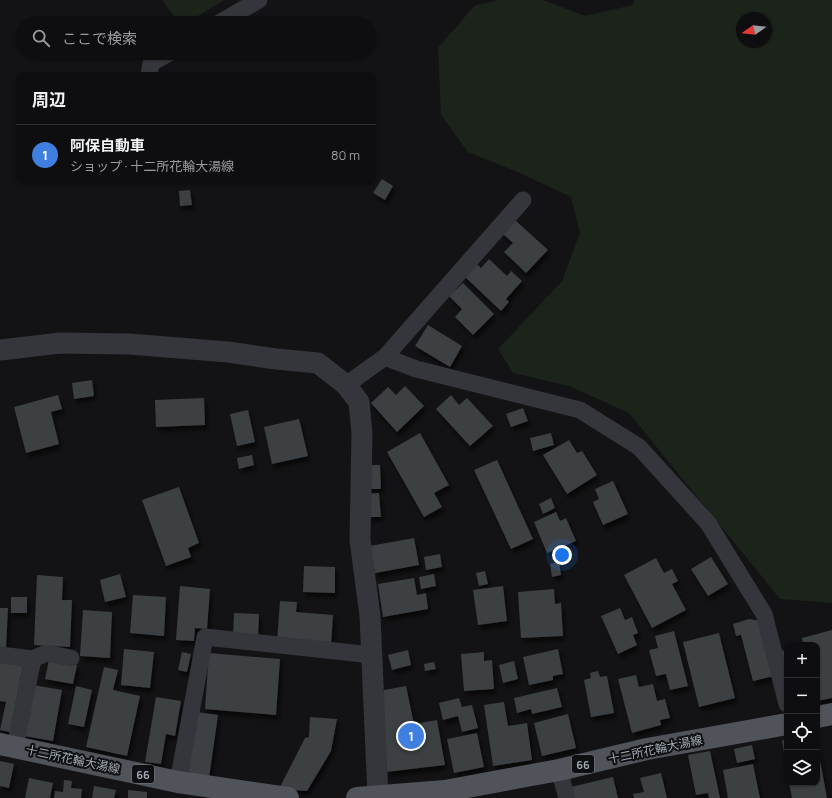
<!DOCTYPE html>
<html lang="ja">
<meta charset="utf-8">
<style>
:root{--surface:#0e0e10;--page:#171719;--text:#f1f3f6;--muted:#9b9c9f;--line:#2e2e30;--accent:#ff9421}
body{margin:0;font-family:Manrope,"Noto Sans JP",sans-serif;background:var(--page);color:var(--text)}
.controls{position:absolute;right:12px;bottom:12px;display:grid;overflow:hidden;border-radius:8px;box-shadow:0 1px 3px #0004}
.controls button{width:36px;height:36px;display:grid;place-items:center;padding:0;border:0;border-bottom:1px solid var(--line);background:var(--surface);color:var(--text);font:20px sans-serif}
.compass{position:absolute;left:736px;top:12px;width:36px;height:36px;border-radius:50%;background:var(--surface);box-shadow:0 1px 3px #0004;rotate:256deg}
.you{position:absolute;left:562px;top:555px;width:14px;height:14px;margin:-10px;border:3px solid #fff;border-radius:50%;background:#1a73e8;box-shadow:0 0 0 6px #1a73e833}
.badge{display:grid;place-items:center;width:26px;height:26px;border-radius:50%;background:var(--accent);color:#fff;font-size:13px;font-weight:700}
.pin{position:absolute;translate:-50% -50%;border:2px solid #fff;box-shadow:0 1px 4px #0006}
.list{margin:0;padding:0;list-style:none}
h2{display:flex;justify-content:space-between;align-items:center;height:52px;margin:0;padding:0 16px;font-size:17px}
h2 small{font-size:13px;font-weight:400;color:var(--muted)}
.list li{display:grid;grid-template-columns:26px 1fr auto;gap:12px;align-items:center;box-sizing:border-box;height:60px;padding:0 16px;border-top:1px solid var(--line)}
.list b{display:block;font-size:15px;white-space:nowrap}
.list p{margin:0;font-size:13px;white-space:nowrap;color:var(--muted)}
.list em{font-size:13px;font-style:normal;color:var(--muted)}
.icon{flex:none;width:22px;height:22px;fill:none;stroke:currentColor;stroke-width:2;stroke-linecap:round;stroke-linejoin:round}
.map{position:relative;flex:none;width:832px;height:798px;overflow:hidden}
.search{position:absolute;background:var(--surface);box-shadow:0 1px 3px #0004;left:16px;top:16px;width:360px;height:44px;display:flex;align-items:center;gap:10px;box-sizing:border-box;padding:0 14px;border-radius:22px;color:var(--muted);font-size:15px}
.panel{position:absolute;background:var(--surface);box-shadow:0 1px 3px #0004;left:16px;top:72px;width:360px;height:112px;border-radius:8px}
.map>svg:first-child{display:block}
.green{fill:#1b231b;fill-rule:evenodd}
.building{fill:#3d3f43;filter:url(#shadow)}
.lines{fill:none;stroke-linecap:round;stroke-linejoin:round}
.minor{stroke:#34363b;stroke-width:17}
.tertiary{stroke:#34363b;stroke-width:21}
.primary{stroke:#50535a;stroke-width:22}
.labels{text-anchor:middle;dominant-baseline:central;stroke-width:4;stroke-linejoin:round;paint-order:stroke}
.shield{fill:#0e0f10;stroke:#777d85;stroke-width:1}
.shield-label{font-size:11px;font-weight:bold;fill:#a4acb7}
.street-label{font-size:12px;fill:#a4acb7;stroke:#0e0f10}
</style>
<div class="map">
<svg width="832" height="798" viewBox="0 0 832 798">
<defs>
<filter id="shadow"><feDropShadow dx="2.5" dy="4.5" stdDeviation="2" flood-color="#0009"/></filter>
</defs>
<rect width="100%" height="100%" fill="#131315"/>
<path class="green" d="M162,0H224L187,23H179Z
M498,0H543L585,16L633,5L634,0H832V603L780,599L629,413L569,386L513,373L498,349L562,281L580,233L571,197L522,174L468,152L441,115L438,48L474,6ZM742,18H766V42H742Z"/>
<path class="building" d="M382,179L393,186L385,200L373,193Z
M190,190L192,205L180,206L179,191Z
M515,220L548,250L526,273L504,252L513,243L502,233Z
M489,259L507,276L511,271L522,281L506,299L509,302L501,311L463,275L475,262L481,268Z
M463,283L494,314L473,335L455,317L462,309L449,296Z
M428,325L462,346L450,367L415,346Z
M92,380L94,396L74,399L72,383Z
M405,386L424,406L397,432L371,403L388,387L396,395Z
M58,395L62,409L51,412L59,444L26,453L14,407Z
M451,395L459,405L467,398L493,426L470,446L436,409Z
M204,398L205,425L156,427L155,400Z
M523,408L528,421L511,427L506,414Z
M248,410L255,442L237,446L230,414Z
M299,419L308,456L272,464L264,427Z
M420,433L449,485L434,493L442,507L424,517L387,452Z
M551,433L554,445L533,451L530,438Z
M569,440L577,453L582,451L597,475L567,494L543,455Z
M252,455L254,465L239,469L237,458Z
M497,460L533,539L511,549L474,470Z
M367,465H380L381,489H369Z
M613,481L628,514L603,525L593,502L599,499L595,489Z
M179,487L199,543L188,548L191,557L166,566L142,500Z
M379,493L381,517H368L367,494Z
M551,498L555,508L543,514L539,504Z
M556,512L560,521L566,518L576,541L547,553L534,522Z
M414,538L419,565L375,573L370,546Z
M440,554L442,567L426,570L424,557Z
M711,557L728,584L708,596L691,569Z
M656,558L664,573L672,569L678,581L672,584L686,610L652,628L624,575Z
M559,562L561,575L552,577L550,564Z
M304,566L335,567V593L303,592Z
M485,571L488,584L479,586L476,573Z
M120,574L126,597L105,602L100,580Z
M434,574L436,586L421,589L419,577Z
M37,575L63,577L62,600H72L70,647L34,645Z
M414,578L417,595L426,593L428,609L383,617L378,584Z
M180,586L210,589L207,629L195,628L194,641L176,640Z
M503,586L507,621L478,625L473,590Z
M554,589L555,604L561,603L563,636L521,638L518,592Z
M133,595L166,597L164,636L130,633Z
M11,597H27V613H11Z
M280,601L297,602L296,612L333,615L331,646L277,642Z
M0,608H8L6,648H0Z
M620,608L625,620L632,617L638,633L633,635L637,645L618,654L601,616Z
M83,610L112,612L110,658L80,656Z
M234,613L259,614L258,639L233,638Z
M749,619L760,621L774,676L753,681L741,635L736,636L733,624Z
M832,630V698L817,701V645H803L802,638Z
M674,631L688,686L670,690L666,674L656,676L649,650L658,648L655,636Z
M719,633L735,698L699,707L683,642Z
M124,649L154,652L150,688L121,685Z
M558,649L563,674L553,676V680L529,685L523,657Z
M408,650L411,665L392,670L388,655Z
M787,650V681L779,651Z
M182,652L191,654L187,672L178,670Z
M484,652V661L492,660L494,689L464,691L461,654Z
M209,653L280,659L276,715L205,709Z
M0,660L23,665L10,732L0,730L6,702L0,701Z
M49,660L77,665L73,684L45,679Z
M514,661L518,679L503,683L499,665Z
M434,662L436,669L425,671L424,664Z
M104,667L118,670L113,690L140,696L127,756L86,747Z
M598,671L600,677L607,676L614,713L591,717L584,680L591,678L590,673Z
M636,675L639,687L653,684L657,701L665,699L670,718L660,720L661,725L632,733L618,679Z
M33,685L62,690L53,741L24,736Z
M76,686L92,690L84,727L68,724Z
M406,686L414,724L437,720L445,765L386,772L381,749L384,690Z
M557,688L562,707L532,714L531,709L517,713L514,698Z
M156,697L181,701L175,736L166,734L161,764L145,762Z
M459,698L462,707L472,705L478,728L462,732L458,716L443,720L439,703Z
M504,702L508,726L527,723L532,760L493,766L484,705Z
M197,712L218,715L209,778L188,775Z
M568,714L576,748L542,756L534,723Z
M310,717L337,719L331,751L307,791L279,789L305,738L309,737Z
M477,733L484,767L454,773L447,739Z
M782,740H787V767H786Z
M817,744L827,798H792L789,783H817Z
M752,745L755,759L737,763L734,749Z
M710,751L720,798H709L708,793L696,795L688,755Z
M0,761L14,764L9,788L0,786Z
M753,764L760,798H728L723,770Z
M661,773L667,798H634L633,794L644,792L640,778Z
M613,777L618,798H573L571,787Z
M29,778L53,783L50,798H25Z
M64,780L72,781L71,788L82,789L81,798H54L55,791L63,792Z
M94,786L116,790L114,798H92Z
M128,790L147,792V798H128Z"/>
<g class="lines">
<path class="minor" d="M219,23L259,0
M149,75L151,63L169,53
M385,357L523,200
M346,385L385,357L416,369L580,410L639,447L708,523L764,614L787,704
M0,655L33,659L46,653L71,658
M15,747L33,659
M559,770L567,798
M178,782L205,637L372,655"/>
<path class="tertiary" d="M0,350L60,343L129,344L228,352L276,359L318,363L346,385L359,402L362,433L360,540L370,616L378,796"/>
<path class="primary" d="M817,717L832,714
M0,744L178,782L288,798
M357,798L445,791L559,770L647,749L787,724"/>
</g>
<g class="labels">
<g class="shield">
<rect x="572" y="755" width="22" height="18" rx="3"/>
<rect x="132" y="765" width="22" height="18" rx="3"/>
</g>
<g class="shield-label">
<text x="583" y="764">66</text>
<text x="143" y="774">66</text>
</g>
<g class="street-label">
<text transform="translate(655 749) rotate(-12)">十二所花輪大湯線</text>
<text transform="translate(73 759) rotate(12)">十二所花輪大湯線</text>
</g>
</g>
</svg>
<div class="controls">
<button>+</button>
<button>−</button>
<button><svg class="icon" aria-label="locate" viewBox="0 0 24 24"><circle cx="12" cy="12" r="6"/><path d="M12 2v4M12 18v4M2 12h4M18 12h4"/></svg></button>
<button><svg class="icon" aria-label="layers" viewBox="0 0 24 24"><path d="M12 4l9 5-9 5-9-5zM3 14l9 5 9-5"/></svg></button>
</div>
<svg class="compass" viewBox="-18 -18 36 36"><path d="M0-13l5 13h-10z" fill="#e53935"/><path d="M0 13l5-13h-10z" fill="#9b9c9f"/></svg>
<div class="you"></div>
<div class="pin badge" style="left:411px;top:736px;background:#3f7fe0">1</div>
<div class="search"><svg class="icon" aria-label="search" viewBox="0 0 24 24"><circle cx="10" cy="10" r="6"/><path d="M15 15l6 6"/></svg>ここで検索</div>
<section class="panel">
<h2>周辺<small></small></h2>
<ul class="list">
<li><span class="badge" style="background:#3f7fe0">1</span><div><b>阿保自動車</b><p>ショップ · 十二所花輪大湯線</p></div><em>80 m</em></li>
</ul>
</section>
</div>
